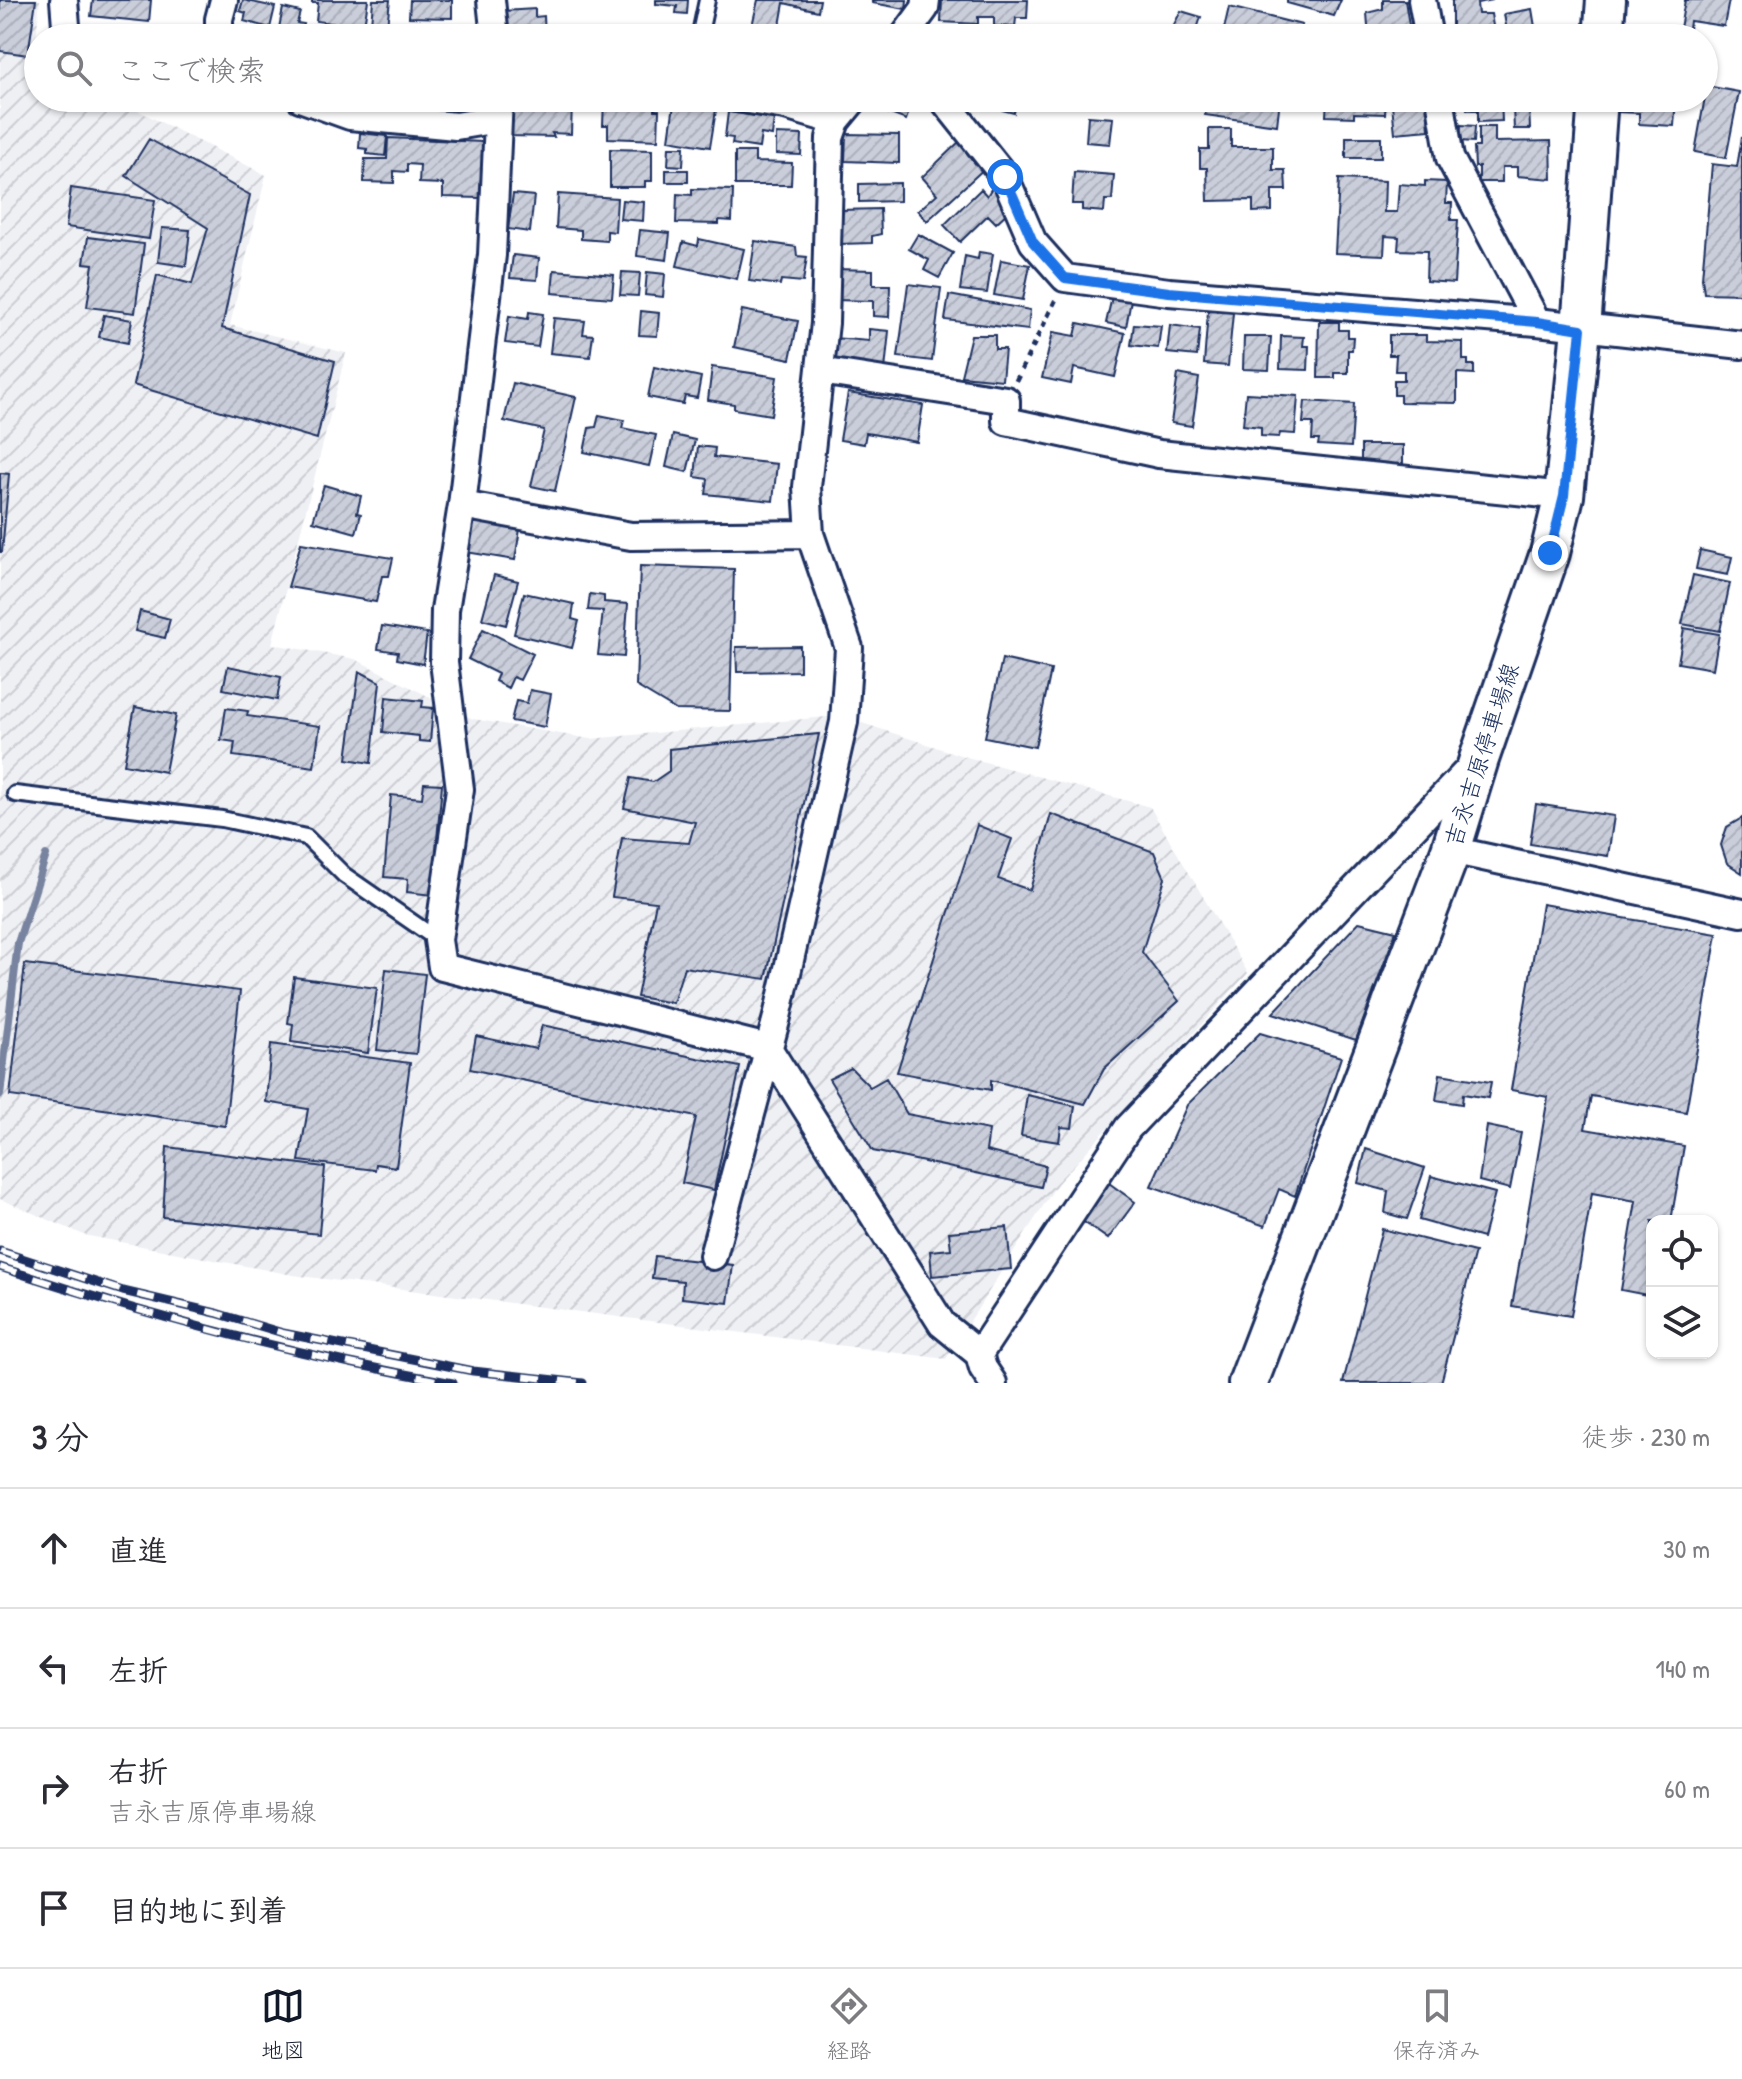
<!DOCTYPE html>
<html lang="ja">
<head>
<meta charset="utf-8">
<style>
	:root { --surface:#fff; --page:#f7f7f7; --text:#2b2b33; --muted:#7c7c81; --line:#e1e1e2; --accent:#111827 }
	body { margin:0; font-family:"Patrick Hand","Klee One",sans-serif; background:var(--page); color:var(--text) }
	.controls { position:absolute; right:24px; bottom:24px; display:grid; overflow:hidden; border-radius:16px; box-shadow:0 2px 6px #0004 }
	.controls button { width:72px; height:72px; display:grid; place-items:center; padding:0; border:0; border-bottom:2px solid var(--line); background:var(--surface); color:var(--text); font:40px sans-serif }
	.stop { position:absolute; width:24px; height:24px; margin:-18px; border:6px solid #1a73e8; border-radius:50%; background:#fff }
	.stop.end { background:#1a73e8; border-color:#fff; box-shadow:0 2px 8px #0008 }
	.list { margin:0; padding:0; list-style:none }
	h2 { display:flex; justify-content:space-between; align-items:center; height:104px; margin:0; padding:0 32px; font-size:34px }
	h2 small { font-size:26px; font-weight:400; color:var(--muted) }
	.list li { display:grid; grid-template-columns:52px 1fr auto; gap:24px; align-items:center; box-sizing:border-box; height:120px; padding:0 32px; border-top:2px solid var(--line) }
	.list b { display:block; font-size:30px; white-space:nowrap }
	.list p { margin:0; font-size:26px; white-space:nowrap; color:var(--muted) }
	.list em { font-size:26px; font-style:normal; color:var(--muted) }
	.icon { flex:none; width:44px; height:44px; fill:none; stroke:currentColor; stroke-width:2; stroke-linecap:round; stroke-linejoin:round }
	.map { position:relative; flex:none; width:1742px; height:1383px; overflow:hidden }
	.search { position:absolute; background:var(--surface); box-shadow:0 2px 6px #0004; left:24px; right:24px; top:24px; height:88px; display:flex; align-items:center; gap:20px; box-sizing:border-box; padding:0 28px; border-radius:44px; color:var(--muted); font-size:30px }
	.sheet { height:584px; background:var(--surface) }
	nav { display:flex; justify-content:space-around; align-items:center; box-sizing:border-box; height:112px; border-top:2px solid var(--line); background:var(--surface); font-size:22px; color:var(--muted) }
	nav a { display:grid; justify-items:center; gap:4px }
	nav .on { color:var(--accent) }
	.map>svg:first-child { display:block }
	.industrial { fill:url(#industrial-furrows) }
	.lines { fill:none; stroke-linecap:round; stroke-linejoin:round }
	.stream { stroke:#77839f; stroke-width:8 }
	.building { fill:url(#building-hatch); stroke:#1b2f5e; stroke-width:2 }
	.service-casing { stroke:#1b2f5e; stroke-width:20 }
	.minor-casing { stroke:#1b2f5e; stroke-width:32 }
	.secondary-casing { stroke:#1b2f5e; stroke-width:44 }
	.path { stroke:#1b2f5e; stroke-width:5; stroke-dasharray:6 6; stroke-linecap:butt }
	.service { stroke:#fff; stroke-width:14 }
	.minor { stroke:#fff; stroke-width:26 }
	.secondary { stroke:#fff; stroke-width:38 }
	.rail-casing { stroke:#1b2f5e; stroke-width:9 }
	.rail { stroke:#fff; stroke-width:6; stroke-dasharray:18; stroke-linecap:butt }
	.route { stroke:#1a73e8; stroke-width:10 }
	.labels { text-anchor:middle; stroke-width:8; stroke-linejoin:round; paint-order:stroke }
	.street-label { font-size:24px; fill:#1b2f5e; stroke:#fff }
</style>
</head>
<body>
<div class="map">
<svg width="1742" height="1383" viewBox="0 0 1742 1383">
	<defs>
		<pattern id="industrial-furrows" width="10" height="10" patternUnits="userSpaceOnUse" patternTransform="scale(2)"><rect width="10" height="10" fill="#eff0f4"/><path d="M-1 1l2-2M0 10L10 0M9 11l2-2" fill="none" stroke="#ccced4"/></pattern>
		<pattern id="building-hatch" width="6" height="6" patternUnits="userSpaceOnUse" patternTransform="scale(2)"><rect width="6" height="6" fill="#caceda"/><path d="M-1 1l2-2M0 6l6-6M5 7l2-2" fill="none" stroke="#adb1be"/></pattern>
	</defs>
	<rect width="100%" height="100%" fill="#fff"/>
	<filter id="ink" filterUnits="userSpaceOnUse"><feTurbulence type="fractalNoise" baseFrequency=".0125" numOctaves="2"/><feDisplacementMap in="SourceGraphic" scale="16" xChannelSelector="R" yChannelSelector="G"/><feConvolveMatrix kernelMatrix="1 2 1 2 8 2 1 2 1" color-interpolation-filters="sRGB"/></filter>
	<g filter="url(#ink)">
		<!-- industrial -->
		<path class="industrial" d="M0 0H40L34 58 38 60V98H113L266 175 230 325 346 353 272 644 355 659 473 719 590 739 826 717 859 722 963 756 1150 807 1248 973 1057 1184 946 1359 293 1275 84 1235 0 1199Z"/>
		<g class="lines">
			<!-- stream -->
			<path class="stream" d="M0 1095 18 943 46 855"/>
		</g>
		<!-- building -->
		<path class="building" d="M0 0H36L28 55 0 51Z
			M93 0H151L149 22 91 16Z
			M243 0 275 7 270 28 244 21 246 13 240 11Z
			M312 0H368L364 26H360L359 35 344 34 345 25 316 21 318 3H312Z
			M373 0H390L387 26 371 25Z
			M410 0H452V18L409 17Z
			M656 0H688L687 14 676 13 677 6 656 4Z
			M758 0H820L818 11 784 3 779 31 752 26Z
			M872 0H907L906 9 872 3Z
			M942 0H1028L1027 18H1016L1015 27 994 26V17H978V24L941 22Z
			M1287 0H1341L1334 16 1287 3Z
			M1383 0H1405L1411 38H1369L1367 13 1383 9Z
			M1452 0H1493L1477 3 1478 14H1491L1495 38H1452Z
			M1685 0H1729L1724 26 1690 21 1688 37 1679 34Z
			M1229 7 1302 25 1299 38H1222Z
			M283 8 300 12 297 23 304 24 302 34 279 28Z
			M535 9V17L544 16 545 38H505L503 11Z
			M1532 9 1536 33 1508 37 1504 14Z
			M1181 11 1201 17 1194 38H1167Z
			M1616 22H1639V38H1616Z
			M831 24 858 27 856 38H829Z
			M632 32 678 33V38H632Z
			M1707 86 1739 92 1726 158 1695 152Z
			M463 98H486V102H482V108H467V102H463Z
			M881 98H914L906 120 877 109Z
			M975 98H1017L1014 113 1002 110V105L975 100Z
			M1208 98 1280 99 1277 125 1205 115Z
			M1327 98H1386L1385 114 1354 113V117L1326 116Z
			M1618 98H1676L1674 126 1639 124V113L1617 112Z
			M510 99 572 101 571 134 552 133 554 137 509 136Z
			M632 99 655 100V110H659L658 140 608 138V125H603L604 101 632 102Z
			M1501 100 1502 121 1478 122V110H1467V101Z
			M1427 102 1429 130 1395 133 1392 105Z
			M674 104 716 110 710 147 669 140Z
			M1529 106 1530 129H1514L1513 107Z
			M728 112 774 118 772 136 761 134 759 148 732 144 733 138 725 137Z
			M1088 116 1113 118 1110 144 1086 142Z
			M1461 125 1475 126 1474 142 1460 141Z
			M1479 127H1495V142L1551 141 1552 179 1517 176V167H1502V182H1479V167H1475L1474 147H1479Z
			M1209 129H1231V147H1273V170H1285L1286 190H1272V211L1253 212V200L1208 201 1207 168H1200V149H1209Z
			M360 133 387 136 385 156 367 154V149L359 148Z
			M776 134 802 135 801 155 776 154Z
			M846 134 899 135V163L845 161Z
			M1346 137H1381V158H1346Z
			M1742 137V294L1704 293 1702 278 1712 164 1737 167Z
			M388 138 483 142 480 198 443 197V184L419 183 420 165 407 164V172L394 171V183L364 182 365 159H387Z
			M149 139 250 195 222 328 335 361 317 439 133 385 157 275 192 284 208 228 126 176Z
			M961 140 986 167 927 221 918 211 937 194 922 177Z
			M669 147H684L683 166 668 165Z
			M610 149 652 150V181H645V187H610Z
			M735 152H755V162L792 163 791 185H735Z
			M666 170H688V182H666Z
			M1074 172 1114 175 1112 200H1105L1104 212 1082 210V204H1072Z
			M1339 179 1385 181 1384 212H1397L1399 184 1425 186V181L1447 182 1446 203H1452L1451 220H1458L1454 283 1426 281 1427 251 1398 250 1399 237 1385 236 1384 255 1335 253Z
			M900 183V201L859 202V184Z
			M994 184 1008 203 1004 209 1009 211 996 223 988 215 960 242 944 225 981 189 987 196Z
			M71 188 155 200 149 239 66 227Z
			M692 189 733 190 732 221 719 220V224L676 223 677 194 692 195Z
			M513 194 534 196 530 232 508 229Z
			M558 194 617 198 615 232 607 231V241L581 239V230L556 228Z
			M622 200 644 202 643 221 620 219Z
			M880 209 881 234 872 236V243L839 244V210Z
			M162 228 190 230 186 266 158 262Z
			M640 230 670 233 667 260 637 256Z
			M918 234 953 253 939 278 924 270 929 260 909 249Z
			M88 237 144 244 135 313 87 307 93 264 84 263Z
			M699 239 744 249 737 279 677 266 683 242 698 246Z
			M755 241 796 247 797 256 807 257 803 282 781 280 780 285 749 281Z
			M979 252 993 254 987 293 960 290 965 256 978 259Z
			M513 255 539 258 537 280 510 278Z
			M1001 260 1030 265 1023 300 994 295Z
			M835 269 873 270V285H890L889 317 873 316V301L834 300Z
			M554 270 614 275 612 298 552 293Z
			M622 272 640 273 638 296 620 295Z
			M647 272 665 274 663 297 645 295Z
			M908 284 941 288 932 361 898 357Z
			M949 295 1030 310 1028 330 945 320Z
			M1112 297 1131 300 1126 327 1106 323Z
			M742 310 798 321 790 359 734 347Z
			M641 311 659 313 657 336 639 335Z
			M1208 311 1233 313 1228 366 1204 364Z
			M529 312 543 314 538 347 505 343 509 316 528 319Z
			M104 315 132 320 128 343 99 337Z
			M554 318 585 321 583 334 593 335 590 357 550 353Z
			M1319 322H1339V330H1348V337H1353L1352 350H1348V373H1335V378H1318Z
			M1078 323 1125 333 1115 377 1074 368 1071 384 1042 378 1053 332 1075 336Z
			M1134 324 1161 326 1158 348 1131 345Z
			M1170 325 1200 329 1197 356 1167 353Z
			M869 329 889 331 885 370 829 366 834 338 869 341Z
			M971 335H995V349H1005L1002 380 961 376Z
			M1389 335H1426V341L1463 342V360H1468V365H1474V374L1457 373V403L1400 402V395H1394V380H1404V371H1395L1396 355H1389Z
			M1281 336 1304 337 1303 346H1309L1308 370 1280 369Z
			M1244 337H1271L1269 370 1243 369Z
			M654 367 701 377 697 398 685 396 683 404 648 397Z
			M712 367 777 377 771 415 734 409V404L708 400Z
			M1178 374 1199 378 1192 426 1171 423Z
			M513 383 576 397 555 491 531 486 544 430 504 421Z
			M848 393 923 405 917 442 866 433 864 444 840 440Z
			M1246 393 1298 396 1295 434 1280 433 1279 437 1261 436V427L1243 425Z
			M1305 401 1354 404 1351 447 1318 445 1319 440H1312L1313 423H1303Z
			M599 415 624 420 622 428 656 435 649 466 584 452 589 428 596 427Z
			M673 435 695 440 687 472 666 467Z
			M1361 445H1403V468H1361Z
			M698 446 715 448 714 457 777 464 773 501 706 494 708 479 695 477Z
			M0 473 9 474 2 552H0Z
			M324 485 361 496 357 513 361 514 356 533 313 521Z
			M471 521 520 529 515 560 466 552Z
			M301 543 393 558 389 576H382L376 602 288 587Z
			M1700 550 1732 557 1728 575 1696 569Z
			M640 566 734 569 730 711 676 710 636 686Z
			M494 575 518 581 506 625 482 619Z
			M1693 575 1730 583 1720 631 1682 624Z
			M524 593 574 604 572 619 579 621 572 648 514 634Z
			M590 594 604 596V602L628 604 624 657 598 655 603 611 588 610Z
			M140 611 170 619 165 638 135 631Z
			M382 626 427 633 423 664 397 659 398 652 378 649Z
			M1684 628 1719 634 1713 669 1678 663Z
			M483 629 533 654 520 680 513 677 508 688 495 681 498 674 468 659Z
			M800 646V671L737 672 736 647Z
			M1002 659 1051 670 1035 747 985 737Z
			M228 666 281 677 277 700 223 689Z
			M359 671 380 682 371 763 347 759Z
			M530 690 551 694 545 727 511 721 516 701 527 703Z
			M386 697 423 701 422 707 433 708 430 742 419 741V736L383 732Z
			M135 707 176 715 165 772 124 764Z
			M226 708 248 711 247 716 320 726 314 767 233 756 235 742 221 740Z
			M819 734 766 979 684 967 673 1003 637 997 656 902 612 897 622 838 689 843 695 822 624 808 631 778 653 782 669 771V749Z
			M424 783 442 784 432 895 407 892 408 879 384 877 391 795 422 798Z
			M1536 804 1614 816 1608 856 1530 844Z
			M1051 814 1154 852 1165 878 1142 952 1179 1001 1104 1069 1085 1104 991 1080V1090L897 1072 977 825 1012 839 998 879 1030 890Z
			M1742 818V873L1727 863 1721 845 1727 827Z
			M1542 904 1717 934 1686 1112 1591 1096 1585 1129 1684 1146 1671 1221H1652V1296L1621 1290 1636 1201 1592 1193 1571 1316 1512 1306 1548 1097 1511 1090Z
			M1359 922 1396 931 1356 1040 1273 1013Z
			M25 964 240 991 225 1126 10 1096Z
			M386 969 425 974 416 1054 377 1050Z
			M294 977 377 988 368 1053 291 1042 293 1024 288 1023Z
			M542 1025 740 1067 714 1190 682 1183 696 1117 470 1069 476 1036 536 1049Z
			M1260 1033 1341 1057 1295 1196 1279 1189 1265 1226 1151 1186 1187 1105Z
			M271 1044 410 1063 396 1167 376 1164 375 1170 299 1161 308 1109 266 1102Z
			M851 1068 870 1087 886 1078 907 1114 989 1130 986 1151 1046 1166 1041 1187 873 1151 829 1079Z
			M1440 1074 1491 1082 1488 1098 1463 1094 1462 1104 1436 1100Z
			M1027 1095 1075 1106 1072 1128 1061 1127 1059 1142 1021 1136Z
			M1487 1126 1521 1133 1510 1189 1479 1181Z
			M167 1147 325 1167 319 1234 163 1217Z
			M1366 1149 1425 1168 1407 1219 1385 1213 1388 1191 1358 1183Z
			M1431 1176 1495 1193 1483 1238 1419 1220Z
			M1109 1183 1135 1202 1108 1239 1081 1220Z
			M1007 1227 1011 1269 932 1276 930 1251 951 1249 949 1232Z
			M1382 1229 1475 1252 1441 1383H1343Z
			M655 1256 733 1265 728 1303 682 1298 683 1281 652 1278Z"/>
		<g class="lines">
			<!-- service casing -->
			<g class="service-casing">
				<path id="service" d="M699 38 707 0
					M15 794 222 819 306 837 344 875 438 940"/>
			</g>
			<!-- minor casing -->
			<g class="minor-casing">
				<path id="minor" d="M64 0 67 38
					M491 0 495 38
					M1422 0 1429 38
					M219 38V19L224 0
					M903 38 925 8 926 0
					M300 98 350 116 456 126 498 119
					M499 98 492 255 462 505 445 610 444 662 460 789 438 940 442 967 768 1048 942 1324 979 1354 983 1368 993 1383
					M737 98 785 106 836 121
					M942 98 1005 177 1033 242 1065 278 1169 292 1537 322 1742 345
					M1440 98 1450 158 1537 322
					M820 371 1006 400V421L1159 454 1564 496
					M462 505 631 536 810 534
					M1451 850 1742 913
					M713 1256 777 1017 844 722 849 648 810 534 807 487 825 323 830 138 836 121 855 98
					M979 1354 1128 1128 1473 765"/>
			</g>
			<!-- secondary casing -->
			<g class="secondary-casing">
				<path id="secondary" d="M1603 38 1606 0
					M1248 1383 1451 850 1479 759 1550 553 1564 496 1581 329 1598 98"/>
			</g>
			<!-- path -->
			<path class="path" d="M1016 381 1057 297"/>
			<!-- service -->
			<use href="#service" class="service"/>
			<!-- minor -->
			<use href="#minor" class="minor"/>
			<!-- secondary -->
			<use href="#secondary" class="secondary"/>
			<!-- rail casing -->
			<g class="rail-casing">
				<path id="rail" d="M0 1251 123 1291 216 1313 283 1333 473 1371 583 1383
					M0 1267C148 1316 299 1356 453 1383"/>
			</g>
			<!-- rail -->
			<use href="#rail" class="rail"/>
		</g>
	</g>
	<g class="lines" filter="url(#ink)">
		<!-- route -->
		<path class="route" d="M1005 177 1033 242 1065 278 1169 292 1537 322 1581 329 1564 496 1550 553"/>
	</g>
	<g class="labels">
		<!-- street labels -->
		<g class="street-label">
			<text transform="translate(1482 755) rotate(-72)" y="8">吉永吉原停車場線</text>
		</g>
	</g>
</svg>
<div class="controls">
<button><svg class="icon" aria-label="locate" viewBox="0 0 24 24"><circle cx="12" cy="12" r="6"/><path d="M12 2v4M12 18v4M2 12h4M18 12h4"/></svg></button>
<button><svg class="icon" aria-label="layers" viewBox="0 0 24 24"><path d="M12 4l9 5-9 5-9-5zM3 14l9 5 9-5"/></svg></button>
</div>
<div class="stop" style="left:1005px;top:177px"></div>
<div class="stop end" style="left:1550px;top:553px"></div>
<div class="search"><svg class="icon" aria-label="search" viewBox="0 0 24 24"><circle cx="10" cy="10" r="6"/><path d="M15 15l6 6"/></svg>ここで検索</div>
</div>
<section class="sheet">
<h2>3 分<small>徒歩 · 230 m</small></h2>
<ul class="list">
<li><svg class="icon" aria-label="ahead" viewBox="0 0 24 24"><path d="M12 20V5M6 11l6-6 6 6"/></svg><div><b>直進</b></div><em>30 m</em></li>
<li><svg class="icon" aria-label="left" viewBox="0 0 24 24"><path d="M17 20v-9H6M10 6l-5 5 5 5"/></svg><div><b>左折</b></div><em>140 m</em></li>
<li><svg class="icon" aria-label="right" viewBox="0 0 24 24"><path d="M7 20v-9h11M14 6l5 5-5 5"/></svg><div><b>右折</b><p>吉永吉原停車場線</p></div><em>60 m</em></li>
<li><svg class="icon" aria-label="arrive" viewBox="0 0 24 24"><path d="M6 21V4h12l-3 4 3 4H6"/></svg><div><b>目的地に到着</b></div></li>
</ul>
</section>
<nav>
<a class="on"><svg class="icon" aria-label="map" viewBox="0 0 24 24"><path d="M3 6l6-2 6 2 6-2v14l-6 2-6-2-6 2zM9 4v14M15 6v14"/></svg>地図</a>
<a><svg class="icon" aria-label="directions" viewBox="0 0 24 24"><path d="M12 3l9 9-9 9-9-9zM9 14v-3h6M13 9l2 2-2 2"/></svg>経路</a>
<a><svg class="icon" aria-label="saved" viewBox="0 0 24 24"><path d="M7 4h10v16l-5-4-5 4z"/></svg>保存済み</a>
</nav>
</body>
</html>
